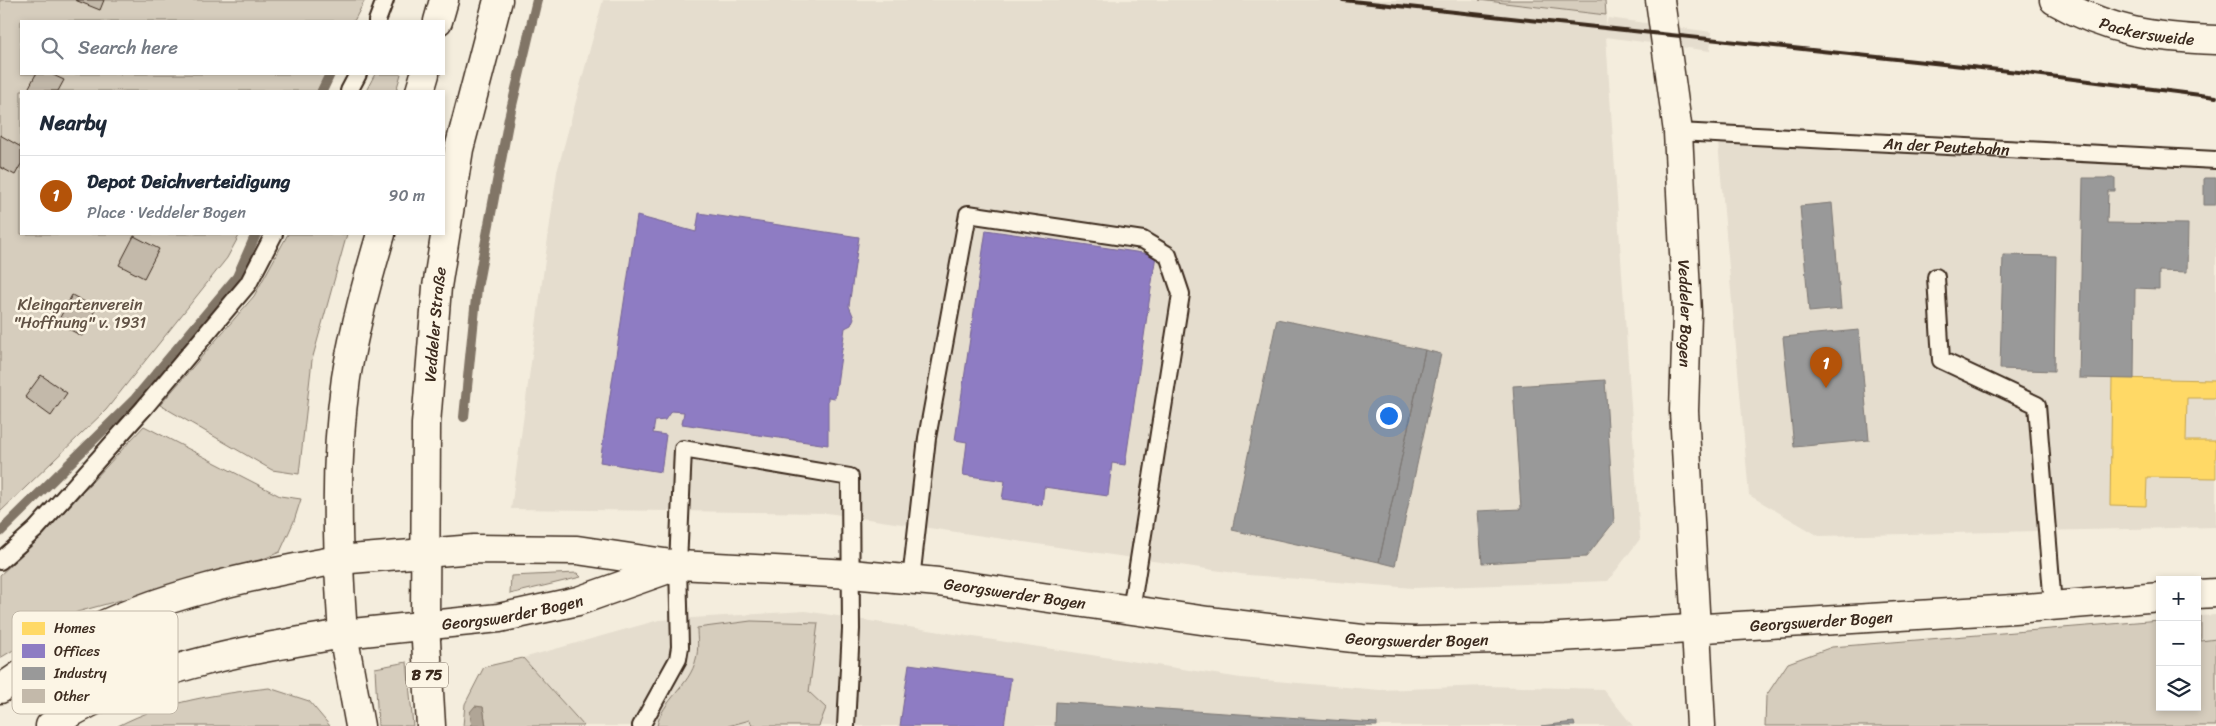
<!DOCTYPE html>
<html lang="en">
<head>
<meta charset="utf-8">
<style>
	:root { --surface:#fff; --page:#f6f6f7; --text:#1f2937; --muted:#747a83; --line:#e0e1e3; --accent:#b45309 }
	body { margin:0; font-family:Sriracha,sans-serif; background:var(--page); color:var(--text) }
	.controls { position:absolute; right:15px; bottom:15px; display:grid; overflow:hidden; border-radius:0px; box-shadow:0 2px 8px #0003 }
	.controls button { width:45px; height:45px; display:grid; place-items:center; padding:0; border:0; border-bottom:1px solid var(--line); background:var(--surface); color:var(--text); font:25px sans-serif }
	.you { position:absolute; left:1388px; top:415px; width:18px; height:18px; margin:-12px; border:4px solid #fff; border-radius:50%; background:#1a73e8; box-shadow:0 0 0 8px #1a73e833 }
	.badge { display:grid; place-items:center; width:32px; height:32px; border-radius:50%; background:var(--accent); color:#fff; font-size:16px; font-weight:700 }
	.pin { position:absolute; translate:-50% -41px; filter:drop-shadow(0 1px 2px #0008) }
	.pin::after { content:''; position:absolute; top:26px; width:18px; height:15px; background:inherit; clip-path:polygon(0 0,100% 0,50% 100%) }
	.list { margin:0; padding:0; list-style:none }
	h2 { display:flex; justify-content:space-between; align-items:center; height:65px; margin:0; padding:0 20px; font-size:21px }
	h2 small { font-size:16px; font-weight:400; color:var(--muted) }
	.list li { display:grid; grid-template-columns:32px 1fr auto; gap:15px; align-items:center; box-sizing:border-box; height:80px; padding:0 20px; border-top:1px solid var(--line) }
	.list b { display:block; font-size:19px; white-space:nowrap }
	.list p { margin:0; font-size:16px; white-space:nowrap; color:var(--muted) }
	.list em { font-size:16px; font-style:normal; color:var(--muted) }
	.icon { flex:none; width:28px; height:28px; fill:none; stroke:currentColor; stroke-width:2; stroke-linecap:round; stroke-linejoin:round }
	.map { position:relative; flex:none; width:2216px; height:726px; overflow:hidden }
	.search { position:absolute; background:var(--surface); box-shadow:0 2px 8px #0003; left:20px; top:20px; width:425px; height:55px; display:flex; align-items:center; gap:12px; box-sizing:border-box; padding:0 18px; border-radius:0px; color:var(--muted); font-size:19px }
	.panel { position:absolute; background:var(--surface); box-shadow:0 2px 8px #0003; left:20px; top:90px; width:425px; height:145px; border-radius:0px }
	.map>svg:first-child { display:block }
	.built { fill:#e5ddce }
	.green { fill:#d6cdbd; stroke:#887c6e }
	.water { fill:#b0a596; stroke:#817466 }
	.homes { fill:#ffd966; stroke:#c4a450 }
	.offices { fill:#8e7cc3; stroke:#756392 }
	.industry { fill:#999; stroke:#7d7874 }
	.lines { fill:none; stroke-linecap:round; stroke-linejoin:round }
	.stream { stroke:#817466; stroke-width:10 }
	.building { fill:#c3b9aa; stroke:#3b2a1e }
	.service-casing { stroke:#3b2a1e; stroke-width:20 }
	.minor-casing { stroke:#3b2a1e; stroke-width:31 }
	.tertiary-casing { stroke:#3b2a1e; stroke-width:31 }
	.secondary-casing { stroke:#3b2a1e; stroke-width:31 }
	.trunk-casing { stroke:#3b2a1e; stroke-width:31 }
	.service { stroke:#fcf5e5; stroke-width:16 }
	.minor { stroke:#fcf5e5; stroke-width:28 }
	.tertiary { stroke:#fcf5e5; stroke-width:28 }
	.secondary { stroke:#fcf5e5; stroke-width:28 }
	.trunk { stroke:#fcf5e5; stroke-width:28 }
	.rail { stroke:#3b2a1e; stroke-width:4 }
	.labels { text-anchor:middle; stroke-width:5; stroke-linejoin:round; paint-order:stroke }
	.shield { fill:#fcf5e5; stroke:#75675a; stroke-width:1 }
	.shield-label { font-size:15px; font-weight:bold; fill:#3b2a1e }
	.street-label { font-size:16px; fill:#3b2a1e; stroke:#fcf5e5 }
	.park-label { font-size:16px; fill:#625346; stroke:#fcf5e5 }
	.key { fill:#fcf5e5; stroke:#c2b8a9; stroke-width:1 }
	.key-label { font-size:14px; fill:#3b2a1e }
</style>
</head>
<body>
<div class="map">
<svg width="2216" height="726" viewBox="0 0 2216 726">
	<rect width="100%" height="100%" fill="#f4eddd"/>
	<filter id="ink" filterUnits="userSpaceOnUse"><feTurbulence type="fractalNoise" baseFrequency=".02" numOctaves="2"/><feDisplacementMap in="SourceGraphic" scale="10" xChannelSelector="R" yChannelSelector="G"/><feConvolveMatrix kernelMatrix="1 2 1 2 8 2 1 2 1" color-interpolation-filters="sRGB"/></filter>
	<g filter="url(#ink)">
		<!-- built -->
		<path class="built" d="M603 0H1479L1606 15V25L1608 18 1712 32 1710 51 1606 37 1640 539 1608 581 1413 588 1248 575 827 513 511 509 557 172Z
			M1718 143 2216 169V527L1819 536 1749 495Z
			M805 611 1241 678 1380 690 1486 686 1603 689 1633 726H584L523 658 659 620Z
			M2216 615V639L2201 641V616Z"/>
		<!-- green -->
		<path class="green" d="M0 0H365L354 21H21V74H326L317 91H21V234H240L227 258 106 410 0 512Z
			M1479 0H1605L1606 15Z
			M375 74H401L396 91H366Z
			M288 234H347L312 360 299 474 272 470 160 405 254 296Z
			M144 426 280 496 301 499 294 521 280 552 246 566 77 612 0 658V575L39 539Z
			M577 573 581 577 510 594 511 576Z
			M2201 616V641L2216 639V726H1765L1766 696 1788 663 1832 647 2160 620V707H2197V617Z
			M751 621 818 623 809 692 826 708 819 726H752L750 720 728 726H657C662 700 690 686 696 659 699 649 697 638 697 628Z
			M523 658 584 726H486L483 707 470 712 472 726H463L465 704 484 667Z
			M407 662 413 726H378L375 668Z
			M269 688 309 701 330 726H118C166 701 217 694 269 688Z"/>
		<!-- water -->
		<path class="water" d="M475 706 483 707 486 726H472L470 712Z"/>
		<!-- homes -->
		<path class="homes" d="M2112 378 2215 380V398H2187L2186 441H2216V478L2147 477 2146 506 2110 505Z"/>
		<!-- offices -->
		<path class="offices" d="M699 213 859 237 849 306 854 318 851 325 845 328 835 398 828 397V445L682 424 684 412 671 411 665 420 655 421 653 433 666 435 661 472 600 462 637 216 696 232Z
			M986 230 1156 255 1125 465 1112 463 1108 496 1044 487 1042 505 1002 499 1005 481 963 475 967 442 955 440Z
			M909 664 1011 678 1004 726H900Z"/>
		<!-- industry -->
		<path class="industry" d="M2083 178H2115V191H2108L2107 223 2188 224 2187 272 2159 271V289L2135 288 2134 379 2079 378Z
			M2204 178H2216V205H2204Z
			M1832 203 1841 309 1809 312 1800 206Z
			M2003 255 2056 256 2054 371 2000 369Z
			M1277 319 1425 350 1379 562 1232 530Z
			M1859 330 1869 440 1794 447 1783 337Z
			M1425 350 1441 354 1395 566 1379 562Z
			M1605 380 1614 522 1586 557 1482 563 1478 511 1521 509 1513 386Z
			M1056 702 1377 723V726H1055Z
			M1574 722 1575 726H1541Z"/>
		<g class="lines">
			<!-- stream -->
			<path class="stream" d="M322 91 330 74
				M464 417 477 288 509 118 537 0
				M0 532 135 399 237 277 256 234"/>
		</g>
		<!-- building -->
		<path class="building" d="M75 0H104L100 10Z
			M36 74H51L64 80 58 91H27Z
			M0 135 21 147V164L15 175 0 167Z
			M134 236 159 249 144 278 119 265Z
			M72 295 96 308 82 336 57 323Z
			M41 375 67 393 51 416 25 397Z"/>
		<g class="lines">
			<!-- service casing -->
			<g class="service-casing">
				<g id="service">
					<path d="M377 21 385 0"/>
					<path d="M349 91 358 74"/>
					<path id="s1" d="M1678 132 2216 160"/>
					<path d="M1936 277 1941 360 2037 405 2053 606"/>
					<path d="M0 561 36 529 144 408 248 284 274 234"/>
					<path d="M911 580 927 438 968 214 1143 240 1168 255 1181 294 1131 610"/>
					<path d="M641 726 678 659 680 647 678 565 683 449 850 477 851 629 846 726"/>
				</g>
			</g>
			<!-- minor casing -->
			<g class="minor-casing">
				<g id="minor">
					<path id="s2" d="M1660 0 1678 132 1687 313 1684 411 1696 629"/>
					<path id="s3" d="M2054 0C2108 31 2155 38 2216 40"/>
				</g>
			</g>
			<!-- tertiary casing -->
			<g class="tertiary-casing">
				<g id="tertiary">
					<path id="s4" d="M338 560 474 549 577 550 678 565 851 574 938 582 1208 621 1362 639 1414 641 1544 638 2014 609 2160 597"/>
					<path d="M2197 594 2216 593"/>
					<path d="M1696 629 1701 726"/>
					<path id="s5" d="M343 634 499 618 578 601 674 567"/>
				</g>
			</g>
			<!-- secondary casing -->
			<g class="secondary-casing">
				<g id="secondary">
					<path d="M438 21 444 0"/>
					<path d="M420 91 425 74"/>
					<path id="s6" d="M425 624 426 424 437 287 459 149 498 0"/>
					<path d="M343 634C337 549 334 463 346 378 354 329 367 281 381 234"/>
				</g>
			</g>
			<!-- trunk casing -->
			<g class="trunk-casing">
				<path id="trunk" d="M425 624 431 726
					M0 689C27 671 54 650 83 635 158 595 254 575 338 560
					M50 726C137 668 241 651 343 634L360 726"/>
			</g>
			<!-- service -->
			<use href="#service" class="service"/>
			<!-- minor -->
			<use href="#minor" class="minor"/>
			<!-- tertiary -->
			<use href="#tertiary" class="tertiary"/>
			<!-- secondary -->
			<use href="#secondary" class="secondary"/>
			<!-- trunk -->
			<use href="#trunk" class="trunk"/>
			<!-- rail -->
			<path class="rail" d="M1343 0 2018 72 2216 97"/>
		</g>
	</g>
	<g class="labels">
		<!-- shield labels -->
		<rect class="shield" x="406" y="662.5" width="42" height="25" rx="4"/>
		<g class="shield-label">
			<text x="427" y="680">B 75</text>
		</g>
		<!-- street labels -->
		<g class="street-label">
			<text dy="6" stroke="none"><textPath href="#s3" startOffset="99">Packersweide</textPath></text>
			<text dy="6" stroke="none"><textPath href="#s1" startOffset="269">An der Peutebahn</textPath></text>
			<text dy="6" stroke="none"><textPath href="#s2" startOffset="315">Veddeler Bogen</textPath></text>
			<text dy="6" stroke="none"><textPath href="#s6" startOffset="300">Veddeler Straße</textPath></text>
			<text dy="6" stroke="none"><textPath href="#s4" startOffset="680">Georgswerder Bogen</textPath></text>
			<text dy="6" stroke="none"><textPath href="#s5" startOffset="171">Georgswerder Bogen</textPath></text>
			<text dy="6" stroke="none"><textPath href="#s4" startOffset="1490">Georgswerder Bogen</textPath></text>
			<text dy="6" stroke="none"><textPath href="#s4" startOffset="1085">Georgswerder Bogen</textPath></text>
		</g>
		<!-- park labels -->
		<g class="park-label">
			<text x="80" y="310">Kleingartenverein<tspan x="80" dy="18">"Hoffnung" v. 1931</tspan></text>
		</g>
	</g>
	<!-- legend -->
	<rect x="12" y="611" width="166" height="103" rx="8" class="key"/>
	<rect x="22" y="622" width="23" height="13" fill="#ffd966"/>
	<rect x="22" y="644" width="23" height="14" fill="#8e7cc3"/>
	<rect x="22" y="667" width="23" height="13" fill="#999"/>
	<rect x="22" y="689" width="23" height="14" fill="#c3b9aa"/>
	<g class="key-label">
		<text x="54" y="633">Homes</text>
		<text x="54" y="656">Offices</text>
		<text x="54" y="678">Industry</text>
		<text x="54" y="701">Other</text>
	</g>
</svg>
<div class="controls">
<button>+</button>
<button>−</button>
<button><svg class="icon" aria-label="layers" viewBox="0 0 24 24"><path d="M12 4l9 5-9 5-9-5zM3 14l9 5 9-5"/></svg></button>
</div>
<div class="you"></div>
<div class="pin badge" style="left:1826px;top:388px">1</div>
<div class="search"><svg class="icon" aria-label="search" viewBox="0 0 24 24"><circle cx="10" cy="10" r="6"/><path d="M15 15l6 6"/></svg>Search here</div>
<section class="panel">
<h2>Nearby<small></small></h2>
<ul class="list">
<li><span class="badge">1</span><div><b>Depot Deichverteidigung</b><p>Place · Veddeler Bogen</p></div><em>90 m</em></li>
</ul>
</section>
</div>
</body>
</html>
